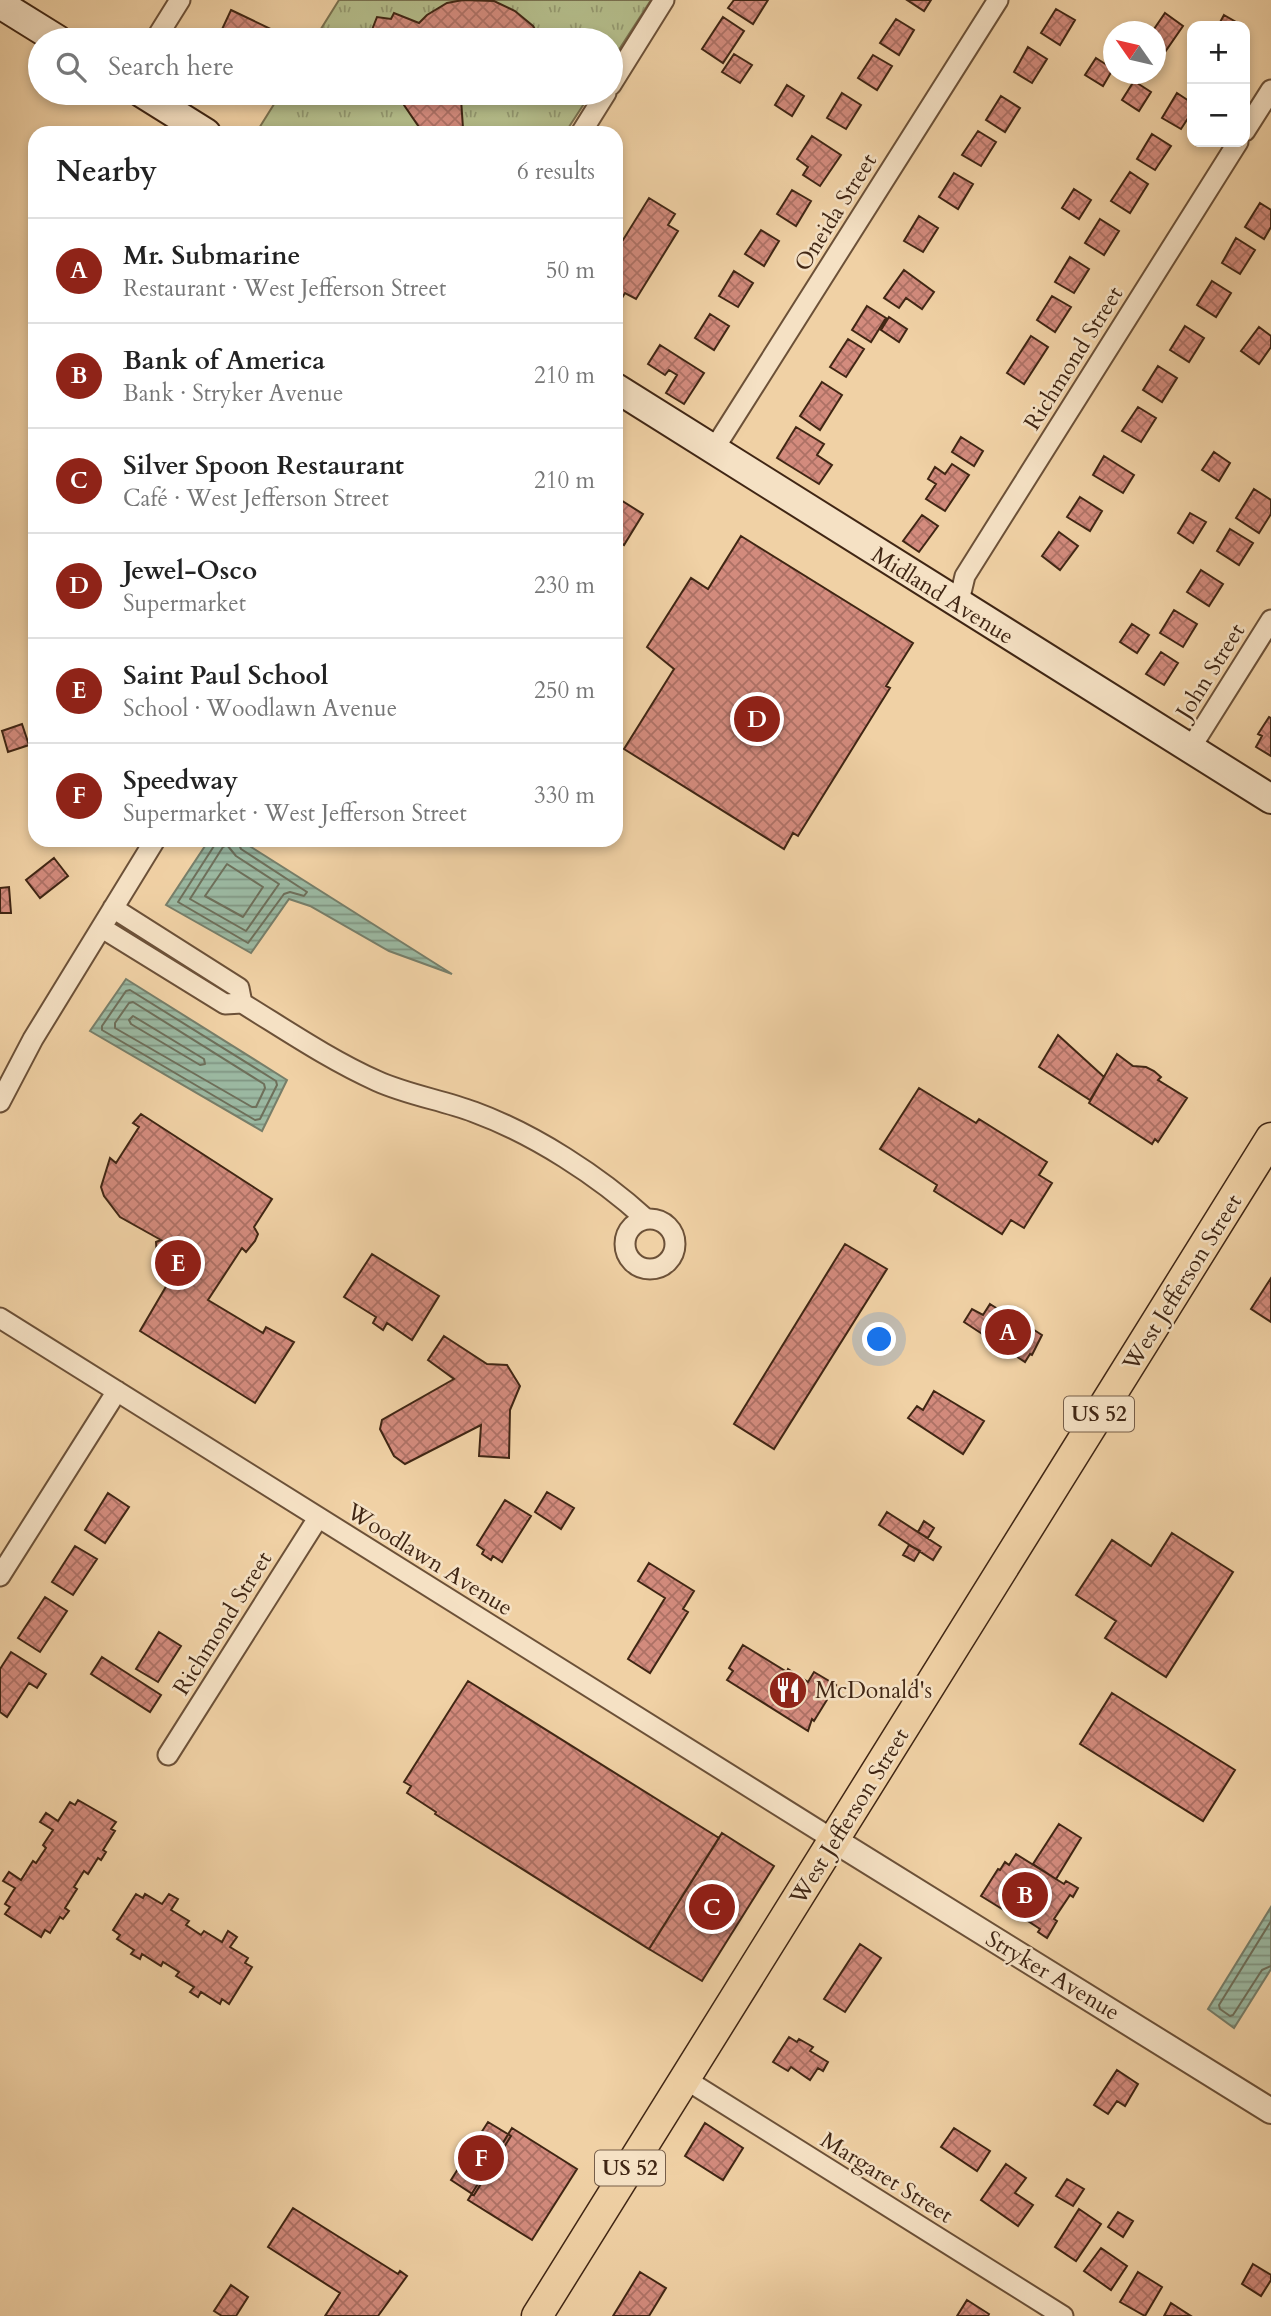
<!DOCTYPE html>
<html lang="en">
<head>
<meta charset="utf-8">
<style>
	:root { --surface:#fff; --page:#f6f6f6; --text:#222; --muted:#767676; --line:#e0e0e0; --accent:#8f2418 }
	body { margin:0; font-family:Cardo,serif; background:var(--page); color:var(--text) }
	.controls { position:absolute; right:21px; top:21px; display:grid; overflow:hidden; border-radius:14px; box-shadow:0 4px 10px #0003 }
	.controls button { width:63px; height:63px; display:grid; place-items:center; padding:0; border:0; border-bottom:2px solid var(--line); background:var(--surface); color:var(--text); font:35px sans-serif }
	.compass { position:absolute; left:1103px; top:21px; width:63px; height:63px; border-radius:50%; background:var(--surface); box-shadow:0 4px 10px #0003; rotate:304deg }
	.you { position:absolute; left:880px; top:1340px; width:24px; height:24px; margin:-18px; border:5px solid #fff; border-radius:50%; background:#1a73e8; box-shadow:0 0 0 10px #1a73e833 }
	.badge { display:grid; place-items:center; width:46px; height:46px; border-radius:50%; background:var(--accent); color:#fff; font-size:23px; font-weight:700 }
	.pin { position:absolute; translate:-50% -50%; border:4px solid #fff; box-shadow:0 2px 7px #0006 }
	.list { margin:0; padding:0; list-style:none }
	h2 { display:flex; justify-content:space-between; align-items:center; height:91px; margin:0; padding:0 28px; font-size:30px }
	h2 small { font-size:23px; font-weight:400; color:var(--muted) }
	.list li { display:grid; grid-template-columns:46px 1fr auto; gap:21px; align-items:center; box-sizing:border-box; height:105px; padding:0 28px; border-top:2px solid var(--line) }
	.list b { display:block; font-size:26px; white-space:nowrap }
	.list p { margin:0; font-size:23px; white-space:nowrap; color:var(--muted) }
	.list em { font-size:23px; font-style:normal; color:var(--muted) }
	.icon { flex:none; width:38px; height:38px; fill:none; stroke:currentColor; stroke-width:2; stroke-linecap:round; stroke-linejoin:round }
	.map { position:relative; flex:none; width:1271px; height:2316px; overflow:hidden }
	.search { position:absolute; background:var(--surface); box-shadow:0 4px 10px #0003; left:28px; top:28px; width:595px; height:77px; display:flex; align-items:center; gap:18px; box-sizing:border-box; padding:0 24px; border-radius:38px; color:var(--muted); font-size:26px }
	.panel { position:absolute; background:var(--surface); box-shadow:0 4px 10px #0003; left:28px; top:126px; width:595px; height:721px; border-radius:21px }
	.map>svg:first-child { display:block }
	.grass { fill:url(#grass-tufts); stroke:#7a7250; stroke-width:2 }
	.water { fill:url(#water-rules); stroke:#777e69; stroke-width:2 }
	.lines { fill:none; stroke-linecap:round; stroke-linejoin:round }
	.shore { stroke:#6e6f5a; stroke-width:2 }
	.building { fill:url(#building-cross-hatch); stroke:#402614; stroke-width:2 }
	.minor-casing { stroke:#6c5138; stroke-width:23 }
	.tertiary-casing { stroke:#6c5138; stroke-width:28 }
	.secondary-casing { stroke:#402614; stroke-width:32 }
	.primary-casing { stroke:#402614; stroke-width:33 }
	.minor { stroke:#f5e1c4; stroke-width:19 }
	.tertiary { stroke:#f5e1c4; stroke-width:24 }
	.secondary { stroke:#f5e1c4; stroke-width:28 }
	.primary { stroke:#f0d1a5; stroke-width:30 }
	.labels { text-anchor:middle; stroke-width:5; stroke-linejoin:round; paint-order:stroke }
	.shield { fill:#f5e1c4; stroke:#765e49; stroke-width:2 }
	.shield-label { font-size:21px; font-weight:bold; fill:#402614 }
	.street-label { font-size:23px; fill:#402614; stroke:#f5e1c4 }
	.poi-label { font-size:23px; fill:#402614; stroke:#f5e1c4; text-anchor:start }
</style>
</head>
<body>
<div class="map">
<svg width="1271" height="2316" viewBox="0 0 1271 2316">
	<defs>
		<pattern id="grass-tufts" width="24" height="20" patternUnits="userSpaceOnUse" patternTransform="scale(1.75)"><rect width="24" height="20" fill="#b4bd8b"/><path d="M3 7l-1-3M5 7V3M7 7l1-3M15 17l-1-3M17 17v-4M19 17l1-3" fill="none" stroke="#949970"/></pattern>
		<pattern id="water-rules" width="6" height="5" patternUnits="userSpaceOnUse" patternTransform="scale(1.75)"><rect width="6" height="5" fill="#9bb8a1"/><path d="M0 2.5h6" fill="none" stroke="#809582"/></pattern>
		<pattern id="building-cross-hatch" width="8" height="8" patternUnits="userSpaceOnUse" patternTransform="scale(1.75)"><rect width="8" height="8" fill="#d38b7d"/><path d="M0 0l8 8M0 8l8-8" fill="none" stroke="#ad7165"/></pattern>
	</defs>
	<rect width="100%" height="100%" fill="#f0d1a5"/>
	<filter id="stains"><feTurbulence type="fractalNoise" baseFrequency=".00286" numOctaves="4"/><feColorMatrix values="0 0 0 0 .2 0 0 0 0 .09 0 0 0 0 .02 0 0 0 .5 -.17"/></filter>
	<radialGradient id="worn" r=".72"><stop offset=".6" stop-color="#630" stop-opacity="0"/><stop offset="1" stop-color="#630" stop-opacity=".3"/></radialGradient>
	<!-- grass -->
	<path class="grass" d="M339 0H651L611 62V40H314Z
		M281 93H591L565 133H256Z"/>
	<!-- water -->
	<path class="water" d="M209 840H240L452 974 389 951 310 906 289 899 251 953 166 905Z
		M126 979 287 1080 262 1131 90 1031Z
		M1271 1907V1969L1234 2028 1208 2009Z"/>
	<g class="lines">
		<!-- shore -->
		<path class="shore" d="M215 840 214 846 178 902 248 943 284 894 290 892 304 896 307 892 241 849 237 840
			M227 845 236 856 279 884 246 931 190 899 223 847Z
			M227 864 263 887 243 917 205 896Z
			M130 990 276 1081 277 1085 260 1119 255 1120 102 1030V1026L126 991Z
			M133 1002 264 1084 265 1088 256 1107H252L115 1028V1023L129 1003Z
			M133 1016 204 1059 205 1064 200 1065 131 1024 129 1020Z
			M1271 1921 1219 2005 1220 2009 1230 2016 1233 2015 1262 1970 1271 1966"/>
	</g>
	<!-- building -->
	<path class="building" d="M463 0 494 1 515 11 533 26 541 40H515L504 34 495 32 485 34 476 40H368L377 17 391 19 394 13 419 23 427 15 447 3Z
		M734 0H768L753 24 728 8Z
		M907 0H931L924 11Z
		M1056 9 1075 20 1060 45 1041 33Z
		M231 10 277 32 273 40H217Z
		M1165 13 1183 26 1165 52 1156 45V32H1152Z
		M1224 15 1243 26H1218Z
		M723 17 744 31 723 63 702 49Z
		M896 19 914 30 899 55 880 43Z
		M1028 47 1047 59 1032 83 1014 72Z
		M734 54 752 65 740 83 722 72Z
		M873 55 892 66 877 90 858 78Z
		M1096 58 1113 69 1103 86 1085 75Z
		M1134 81 1151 92 1139 111 1122 100Z
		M787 85 804 96 792 116 775 105Z
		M401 93H472L461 99 463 128 455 133H426L419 127 404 105Z
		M842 93 861 105 846 129 827 118Z
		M1177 93 1192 103V112L1181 129 1162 118Z
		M1001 96 1020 108 1005 132 986 120Z
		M978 131 996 142 981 166 962 155Z
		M1152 134 1171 146 1155 170 1137 159Z
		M812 136 841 155 820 186 803 175 808 167 797 159Z
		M1130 172 1148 184 1130 213 1111 201Z
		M954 173 973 184 958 209 939 197Z
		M1074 189 1091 200 1079 219 1062 208Z
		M792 190 811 201 796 226 777 214Z
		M649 198 675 214 668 225 678 231 636 299 625 293 616 308V240L618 237 623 240Z
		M1260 203 1271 210V227L1264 239 1245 227Z
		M919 216 938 228 923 252 904 241Z
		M1100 219 1119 231 1104 255 1085 243Z
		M761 230 779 241 764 266 745 254Z
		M1236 238 1255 250 1240 274 1222 263Z
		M1070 257 1089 269 1074 293 1055 282Z
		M904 270 934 292 922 309 906 298 899 308 884 298Z
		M734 271 753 283 738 307 719 296Z
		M1212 281 1231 293 1216 317 1197 305Z
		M1052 296 1071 307 1055 332 1037 320Z
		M867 306 886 318 871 342 852 330Z
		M710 314 729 326 714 350 695 338Z
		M889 317 907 329 899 342 881 330Z
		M1185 326 1204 338 1189 362 1170 350Z
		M1259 327 1271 336V347L1259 364 1241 351Z
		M1031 336 1048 347 1024 384 1007 373Z
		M848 339 864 349 846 377 830 367Z
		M660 345 704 373 684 404 666 393 677 375 669 370 665 375 648 364Z
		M1158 366 1177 378 1162 402 1143 390Z
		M822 382 842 395 820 430 800 416Z
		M1138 407 1156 418 1141 442 1122 431Z
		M796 427 824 444 817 455 832 465 819 484 777 458Z
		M961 437 983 451 974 466 952 452Z
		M1214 452 1230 463 1219 481 1202 470Z
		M1104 456 1134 475 1123 493 1093 475Z
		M952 464 969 475 945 511 926 499 936 484 928 479 935 467 945 474Z
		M1254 489 1271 500V514L1259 533 1236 518Z
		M616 497 643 514 624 545 616 540Z
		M1080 497 1102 511 1090 531 1067 517Z
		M1190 513 1206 522 1193 543 1178 533Z
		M922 515 938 526 919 552 903 541Z
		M1230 529 1253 543 1239 565 1217 551Z
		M1059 532 1078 546 1060 570 1042 556Z
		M741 536 913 643 886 686 890 688 798 836 793 833 784 849 624 749 674 669 647 647 691 578 708 589Z
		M1201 570 1223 584 1209 606 1187 592Z
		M1174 610 1197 624 1183 647 1160 633Z
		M1132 624 1149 635 1137 653 1120 642Z
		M1161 652 1178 663 1164 685 1146 674Z
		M1269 717 1271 718V756L1256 747 1262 736 1258 734Z
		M22 724 29 745 8 752 2 731Z
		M54 858 68 876 40 898 26 880Z
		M9 887 11 913H0V888Z
		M1058 1035 1104 1077 1090 1100 1039 1067Z
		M1117 1054 1133 1066 1146 1067 1154 1071 1161 1077 1158 1080 1187 1098 1158 1142 1155 1139 1152 1144 1089 1103Z
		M919 1088 976 1123 979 1119 1047 1162 1039 1175 1052 1183 1024 1228 1011 1220 1002 1234 934 1191 937 1185 880 1149Z
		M141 1114 272 1199 254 1227 258 1234 255 1241 246 1252 242 1248 208 1300 263 1333 266 1327 294 1342 255 1403 140 1331 178 1266 168 1258 157 1257 156 1242 161 1240 120 1217 104 1196 101 1187 110 1158 116 1163 139 1127 133 1123Z
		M845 1244 887 1269 774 1449 734 1424Z
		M372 1254 439 1296 412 1340 387 1323 383 1330 373 1323 376 1317 344 1297Z
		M1271 1278V1322L1251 1309Z
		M990 1304 1012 1318 1015 1312 1022 1317 1020 1321 1042 1335 1032 1355 1030 1354 1025 1362 964 1322 972 1309 983 1315Z
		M444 1336 487 1364 507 1365 520 1386 510 1410 509 1458 479 1456 481 1425 405 1464 394 1456 380 1429 382 1420 454 1379 428 1360Z
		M934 1391 984 1421 963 1454 908 1418 917 1406 923 1410Z
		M547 1492 574 1508 561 1529 535 1512Z
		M108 1493 129 1507 105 1543 85 1530Z
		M505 1500 531 1516 502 1562 493 1556 491 1560 482 1554 484 1550 477 1545Z
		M887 1512 941 1547 933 1560 879 1525Z
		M924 1521 934 1528 928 1538 918 1532Z
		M1172 1533 1233 1572 1166 1677 1105 1638 1116 1621 1076 1595 1112 1540 1151 1566Z
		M909 1545 920 1551 914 1561 903 1555Z
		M75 1546 97 1559 73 1595 52 1582Z
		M649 1563 694 1591 683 1609 688 1612 650 1673 628 1659 665 1598 638 1581Z
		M45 1597 67 1611 40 1652 18 1638Z
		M159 1632 181 1646 158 1682 136 1669Z
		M743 1645 787 1672 788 1669 808 1682 814 1672 836 1685 814 1721 812 1719 808 1731 727 1680 733 1671 729 1668Z
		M11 1652 46 1674 37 1688 29 1683 7 1717 0 1712V1669Z
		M102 1657 161 1695 150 1712 91 1674Z
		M468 1681 719 1838 649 1949 435 1814 436 1812 407 1793 411 1786 404 1782Z
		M1112 1693 1235 1770 1203 1821 1080 1744Z
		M78 1800 116 1822 111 1829 115 1831 103 1850 106 1852 101 1860 98 1858 88 1874 84 1871 74 1887 77 1889 65 1908 69 1911 63 1919 60 1917 50 1933 45 1930 41 1937 5 1914 10 1907 5 1904 15 1888 3 1881 9 1872 21 1880 33 1861 36 1863 46 1848 43 1845 53 1830 40 1822 46 1813 58 1821 70 1802 75 1805Z
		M1059 1824 1081 1838 1056 1879 1033 1864Z
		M722 1833 774 1866 702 1981 649 1949Z
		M1016 1854 1064 1884 1066 1881 1078 1888 1073 1897 1070 1895 1054 1919 1057 1921 1047 1938 1038 1932 1040 1929 1017 1914 1015 1917 981 1896 998 1869 1000 1870 1005 1862 1009 1865Z
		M136 1894 143 1898 145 1894 162 1904 169 1894 178 1899 171 1910 189 1921 186 1925 201 1935 204 1931 222 1942 228 1931 237 1937 230 1947 248 1958 245 1963 252 1967 229 2004 222 1999 220 2004 201 1992 198 1997 190 1992 194 1987 176 1976 179 1972 163 1962 161 1966 142 1954 140 1959 131 1954 134 1950 117 1939 120 1935 113 1930Z
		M860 1944 881 1958 845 2012 824 1999Z
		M789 2037 797 2042 799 2039 813 2047 810 2051 828 2062 823 2071 818 2068 810 2080 791 2067 788 2071 773 2062Z
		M1117 2070 1138 2084 1125 2106 1117 2101 1108 2114 1094 2105Z
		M488 2122 511 2136 474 2195 451 2180Z
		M705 2123 743 2148 723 2180 685 2156Z
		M512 2128 577 2169 532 2240 468 2200Z
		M954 2128 990 2151 977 2171 941 2147Z
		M1006 2164 1026 2178 1015 2193 1033 2205 1018 2226 981 2200Z
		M1067 2179 1084 2189 1073 2206 1056 2196Z
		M293 2208 398 2274 400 2271 407 2276 378 2316H325L340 2293 268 2247Z
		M1079 2209 1101 2224 1076 2261 1055 2247Z
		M1118 2212 1133 2221 1123 2237 1108 2227Z
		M1101 2248 1127 2266 1111 2290 1084 2271Z
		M1253 2264 1271 2275V2280L1261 2296 1242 2284Z
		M640 2272 666 2288 649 2316H613Z
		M1138 2272 1162 2287 1145 2316 1120 2302Z
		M231 2285 248 2297 236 2316H222L214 2311Z
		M967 2300 989 2314 988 2316H957Z
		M1171 2303 1191 2316H1164Z"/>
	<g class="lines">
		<!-- minor casing -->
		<g class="minor-casing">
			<path id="minor" d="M155 40 180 0
				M611 85 664 0
				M1245 131 1271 90
				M581 133 606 93
				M714 449 998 0
				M958 605 965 576 1238 142
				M1190 749 1271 620
				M113 908 239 988 242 1003
				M102 928 225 1004 242 1003C286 1030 330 1060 377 1081 408 1095 442 1100 474 1112 534 1134 599 1176 646 1219
				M0 1102 33 1039 155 840
				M625 1244a25 25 0 1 1 50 0a25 25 0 1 1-50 0Z
				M0 1318 834 1840
				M0 1576 117 1391
				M168 1755 318 1518
				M685 2079 1063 2316"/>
		</g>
		<!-- tertiary casing -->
		<g class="tertiary-casing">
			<path id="tertiary" d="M834 1840 1271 2111"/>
		</g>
		<!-- secondary casing -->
		<g class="secondary-casing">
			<path id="secondary" d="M0 4 58 40
				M142 93 206 133
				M616 388 1271 799"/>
		</g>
		<!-- primary casing -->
		<g class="primary-casing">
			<path id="primary" d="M537 2316 1271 1138"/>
		</g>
		<!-- minor -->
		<use href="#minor" class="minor"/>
		<!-- tertiary -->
		<use href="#tertiary" class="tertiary"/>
		<!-- secondary -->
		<use href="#secondary" class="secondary"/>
		<!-- primary -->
		<use href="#primary" class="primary"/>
	</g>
	<!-- icons -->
	<defs>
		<g id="restaurant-disc" transform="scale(2.0125)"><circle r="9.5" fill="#8f2418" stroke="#f5e1c4"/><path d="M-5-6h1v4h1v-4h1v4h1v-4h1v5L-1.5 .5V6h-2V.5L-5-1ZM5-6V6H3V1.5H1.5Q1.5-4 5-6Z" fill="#fff"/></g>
	</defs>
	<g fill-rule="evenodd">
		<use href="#restaurant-disc" x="788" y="1690"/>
	</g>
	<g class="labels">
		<!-- shield labels -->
		<g class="shield">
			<rect x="1064" y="1396.5" width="70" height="35" rx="5"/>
			<rect x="595" y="2150.5" width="70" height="35" rx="5"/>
		</g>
		<g class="shield-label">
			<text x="1099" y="1421">US 52</text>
			<text x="630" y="2175">US 52</text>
		</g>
		<!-- street labels -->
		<g class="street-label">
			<text transform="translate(835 212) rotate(-58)" y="8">Oneida Street</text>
			<text transform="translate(1073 358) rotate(-58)" y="8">Richmond Street</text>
			<text transform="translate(943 595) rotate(32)" y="8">Midland Avenue</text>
			<text transform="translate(1210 671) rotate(-58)" y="8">John Street</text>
			<text transform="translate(1182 1282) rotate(-58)" y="8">West Jefferson Street</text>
			<text transform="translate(430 1559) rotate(32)" y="8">Woodlawn Avenue</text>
			<text transform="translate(222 1623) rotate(-58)" y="8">Richmond Street</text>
			<text transform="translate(849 1816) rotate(-58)" y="8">West Jefferson Street</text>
			<text transform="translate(1053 1975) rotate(31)" y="8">Stryker Avenue</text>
			<text transform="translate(887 2177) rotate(32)" y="8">Margaret Street</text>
		</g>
		<!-- poi labels -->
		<g class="poi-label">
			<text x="815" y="1698">McDonald's</text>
		</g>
	</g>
	<rect width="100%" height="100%" filter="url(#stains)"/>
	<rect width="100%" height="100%" fill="url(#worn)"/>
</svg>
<div class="controls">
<button>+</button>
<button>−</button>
</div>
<svg class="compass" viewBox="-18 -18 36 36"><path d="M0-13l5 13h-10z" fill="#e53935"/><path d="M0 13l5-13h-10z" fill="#767676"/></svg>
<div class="you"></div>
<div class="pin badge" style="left:1008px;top:1332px">A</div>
<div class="pin badge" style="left:1025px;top:1895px">B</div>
<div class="pin badge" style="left:712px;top:1907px">C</div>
<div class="pin badge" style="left:757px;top:719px">D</div>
<div class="pin badge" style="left:178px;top:1263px">E</div>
<div class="pin badge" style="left:481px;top:2158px">F</div>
<div class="search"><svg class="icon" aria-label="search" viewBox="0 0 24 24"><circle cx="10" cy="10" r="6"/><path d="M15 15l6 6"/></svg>Search here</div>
<section class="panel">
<h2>Nearby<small>6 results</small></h2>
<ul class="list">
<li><span class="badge">A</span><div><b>Mr. Submarine</b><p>Restaurant · West Jefferson Street</p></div><em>50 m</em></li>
<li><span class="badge">B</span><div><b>Bank of America</b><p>Bank · Stryker Avenue</p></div><em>210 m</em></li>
<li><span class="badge">C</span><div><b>Silver Spoon Restaurant</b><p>Café · West Jefferson Street</p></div><em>210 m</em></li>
<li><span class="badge">D</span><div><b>Jewel-Osco</b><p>Supermarket</p></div><em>230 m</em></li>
<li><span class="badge">E</span><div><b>Saint Paul School</b><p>School · Woodlawn Avenue</p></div><em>250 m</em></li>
<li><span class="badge">F</span><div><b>Speedway</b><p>Supermarket · West Jefferson Street</p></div><em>330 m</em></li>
</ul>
</section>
</div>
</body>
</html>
